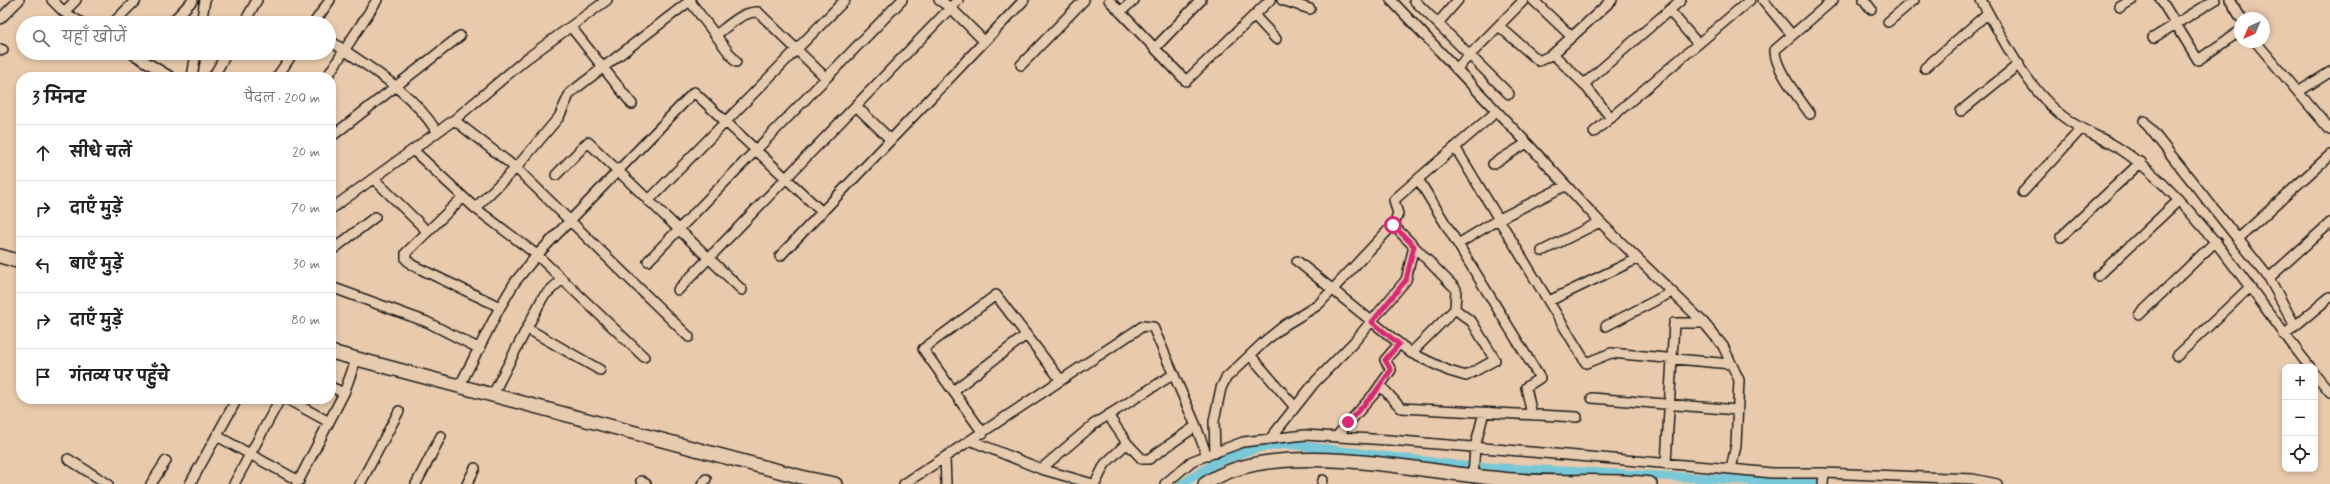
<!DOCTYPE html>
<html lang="hi">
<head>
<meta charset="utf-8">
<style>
	:root { --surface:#fff; --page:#f2f2f2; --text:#202124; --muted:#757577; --line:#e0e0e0 }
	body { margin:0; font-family:Mynerve,"Playpen Sans Deva",sans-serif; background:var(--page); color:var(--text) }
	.controls { position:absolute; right:12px; bottom:12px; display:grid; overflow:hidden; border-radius:8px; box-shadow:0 2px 6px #0003 }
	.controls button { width:36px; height:36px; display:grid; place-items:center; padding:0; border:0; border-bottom:1px solid var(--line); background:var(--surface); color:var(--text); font:20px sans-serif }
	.compass { position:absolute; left:2234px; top:12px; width:36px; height:36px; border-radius:50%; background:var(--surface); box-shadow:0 2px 6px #0003; rotate:224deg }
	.stop { position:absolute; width:12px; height:12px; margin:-9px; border:3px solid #db2777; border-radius:50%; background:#fff }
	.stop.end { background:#db2777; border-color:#fff; box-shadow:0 1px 4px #0008 }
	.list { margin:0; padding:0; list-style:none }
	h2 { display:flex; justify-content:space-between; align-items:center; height:52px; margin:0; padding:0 16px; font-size:17px }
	h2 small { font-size:13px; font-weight:400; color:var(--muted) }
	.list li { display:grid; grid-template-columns:26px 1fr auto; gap:12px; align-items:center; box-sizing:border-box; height:56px; padding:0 16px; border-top:1px solid var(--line) }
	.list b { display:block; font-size:15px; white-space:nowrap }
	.list em { font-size:13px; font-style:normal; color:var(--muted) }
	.icon { flex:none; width:22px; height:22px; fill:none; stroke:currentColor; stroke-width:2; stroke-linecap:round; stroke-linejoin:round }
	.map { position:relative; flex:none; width:2330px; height:484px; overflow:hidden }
	.search { position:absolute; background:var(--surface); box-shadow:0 2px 6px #0003; left:16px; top:16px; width:320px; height:44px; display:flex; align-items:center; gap:10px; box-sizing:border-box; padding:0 14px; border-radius:22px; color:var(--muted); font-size:15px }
	.panel { position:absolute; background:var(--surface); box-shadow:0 2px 6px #0003; left:16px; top:72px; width:320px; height:332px; border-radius:16px }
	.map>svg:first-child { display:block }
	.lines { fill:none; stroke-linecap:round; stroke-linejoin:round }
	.canal { stroke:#79c8d7; stroke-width:9 }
	.street-casing { stroke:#1c1c1c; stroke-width:12 }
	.secondary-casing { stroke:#1c1c1c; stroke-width:16 }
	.street { stroke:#e7cbae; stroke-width:9 }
	.secondary { stroke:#e7cbae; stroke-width:13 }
	.route { stroke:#db2777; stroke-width:5 }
</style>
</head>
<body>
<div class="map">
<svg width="2330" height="484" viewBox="0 0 2330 484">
	<rect width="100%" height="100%" fill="#e9caac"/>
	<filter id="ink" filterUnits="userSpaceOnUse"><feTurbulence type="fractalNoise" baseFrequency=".025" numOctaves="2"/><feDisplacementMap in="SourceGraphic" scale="8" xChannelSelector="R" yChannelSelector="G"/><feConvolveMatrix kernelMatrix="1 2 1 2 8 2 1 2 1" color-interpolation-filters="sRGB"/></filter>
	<g filter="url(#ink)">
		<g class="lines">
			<!-- canal -->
			<path class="canal" d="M1182 484 1217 462 1257 448 1287 444 1464 466 1817 484"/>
			<!-- street casing -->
			<g class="street-casing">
				<path id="street" d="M52 0 64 12 82 23
					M689 0 736 62
					M939 0 951 8 984 41
					M1109 0 1186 81 1270 0
					M1282 0 1310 9
					M1391 0 1527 143 1600 222 1704 323 1723 346 1739 380 1736 445 1731 469 1772 473H1824L1823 484
					M1414 0 1509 94
					M1533 0 1572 37
					M1763 0 1792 35
					M1864 0 1871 9
					M1981 0C2003 39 2025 85 2060 114 2075 127 2093 134 2110 143 2132 155 2149 170 2166 187 2221 241 2262 307 2310 367
					M2161 0 2198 60 2240 31
					M2230 0 2241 18
					M2120 7 2132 0
					M1669 10 1698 44
					M64 12 76 0
					M1120 12 1134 0
					M1254 15 1276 39
					M0 19 19 0
					M1888 22 1914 0
					M113 23 136 0
					M171 23 193 0
					M201 23 205 0
					M244 23 257 0
					M314 23 330 0
					M1438 23 1458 0
					M1499 26 1539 61 1553 54
					M571 27 632 104
					M716 35C728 26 743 11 758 12L826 78
					M2153 38 2215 0
					M329 40C368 67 412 91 437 132
					M2256 42 2330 130
					M1155 48 1201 0
					M0 49 3 50
					M131 53 171 77
					M1021 65 1084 0
					M1925 68 1988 13
					M1456 69 1524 0
					M192 77 196 53
					M213 77 227 53
					M277 77 293 53
					M327 77 377 0
					M1584 84 1681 0
					M2298 92 2330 72
					M856 106 891 140
					M1961 111 2019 64
					M1810 114C1800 99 1774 68 1775 50L1833 0
					M1611 118 1584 84 1553 54 1612 0
					M454 120 516 168 689 337
					M2144 121 2269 278 2295 326
					M1594 132 1750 0
					M331 137 460 36
					M1455 147 1586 363 1611 353 1731 364
					M413 150 475 208 537 255 562 279
					M1493 164 1527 143
					M556 175 588 142 742 290
					M374 179 427 231
					M1418 179 1496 112
					M2023 192 2081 129
					M463 197 411 248 406 253V259L412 265 500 307
					M648 201 845 0
					M475 208 516 168 559 117 570 93 691 0
					M331 209 454 120 526 59 607 0
					M2061 237 2141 162
					M2238 239 2330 155
					M1458 244 1499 219 1565 186
					M331 251 375 217
					M1542 251 1600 222
					M780 256 822 212
					M648 261 902 0
					M1297 261 1411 353 1449 371 1466 376 1495 360 1472 322 1455 309 1456 289 1393 225
					M2098 276 2179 200
					M2269 278 2330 223
					M331 287 427 322 480 349
					M678 290 958 0
					M1549 301 1637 259
					M2139 315 2216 241
					M1606 326 1670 293
					M528 329 600 370
					M2284 335 2330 297
					M1411 353 1455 309
					M1250 355 1294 406
					M2177 356 2249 288
					M2315 374 2330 392
					M460 385 500 307 515 282 537 255 694 92 822 212 1024 0
					M1380 385 1401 408 1577 417
					M331 387 344 393
					M953 391 1026 335
					M493 394 543 297 562 279 644 357
					M1592 398 1737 410
					M287 399 329 422
					M1108 415 1127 443 1142 459H1149L1196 426
					M983 433 923 349 996 295 1060 379
					M217 436 299 481
					M1336 437 1374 394 1391 370 1385 360 1399 344
					M1270 439 1315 382 1354 342 1406 280 1414 246
					M972 441 1041 469 1093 484
					M1215 453 1214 421 1221 388 1226 378 1265 341 1285 325 1318 305 1393 225 1398 214 1394 200 1418 179 1540 378 1526 387 1532 415
					M945 458 946 484
					M68 459 108 484
					M1666 463 1674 323H1704
					M1041 469 1094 424 1174 374
					M1824 473 1973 479 1997 484
					M1473 476 1475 447 1484 412
					M641 481 646 484
					M151 484 166 461
					M190 484 237 399
					M234 484 280 399
					M297 484 344 393 356 360
					M360 484 399 411
					M416 484 441 436
					M467 484 475 468
					M702 484 706 479
					M904 484 1143 326 1153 327 1196 426 1207 456
					M1095 484 1105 464 1127 443
					M1165 484 1192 461 1243 442 1305 435 1389 440 1731 469
					M1322 484 1323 480"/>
			</g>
			<!-- secondary casing -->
			<g class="secondary-casing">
				<path id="secondary" d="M0 256 21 262
					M331 352 805 478 835 484
					M1205 484C1276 434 1431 475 1514 480 1559 484 1604 479 1650 484"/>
			</g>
			<!-- street -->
			<use href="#street" class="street"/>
			<!-- secondary -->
			<use href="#secondary" class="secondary"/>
		</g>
	</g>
	<g class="lines" filter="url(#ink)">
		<!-- route -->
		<path class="route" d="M1348 422 1374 394 1391 370 1385 360 1399 344 1372 322 1406 280 1414 246 1393 225"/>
	</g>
</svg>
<div class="controls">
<button>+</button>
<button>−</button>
<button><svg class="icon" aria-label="locate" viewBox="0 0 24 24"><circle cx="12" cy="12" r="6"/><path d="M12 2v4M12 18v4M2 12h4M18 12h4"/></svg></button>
</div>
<svg class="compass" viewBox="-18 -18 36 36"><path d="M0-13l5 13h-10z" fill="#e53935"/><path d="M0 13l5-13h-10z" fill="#757577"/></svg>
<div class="stop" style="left:1393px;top:225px"></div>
<div class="stop end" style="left:1348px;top:422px"></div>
<div class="search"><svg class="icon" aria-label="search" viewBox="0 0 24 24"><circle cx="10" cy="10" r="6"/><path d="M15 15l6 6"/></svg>यहाँ खोजें</div>
<section class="panel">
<h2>3 मिनट<small>पैदल · 200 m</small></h2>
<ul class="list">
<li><svg class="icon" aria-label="ahead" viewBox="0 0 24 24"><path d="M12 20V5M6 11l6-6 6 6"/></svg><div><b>सीधे चलें</b></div><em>20 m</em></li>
<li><svg class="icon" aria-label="right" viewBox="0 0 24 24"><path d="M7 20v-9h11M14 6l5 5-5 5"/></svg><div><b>दाएँ मुड़ें</b></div><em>70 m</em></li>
<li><svg class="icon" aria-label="left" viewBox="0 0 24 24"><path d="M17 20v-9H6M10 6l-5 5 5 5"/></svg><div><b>बाएँ मुड़ें</b></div><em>30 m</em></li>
<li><svg class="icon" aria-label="right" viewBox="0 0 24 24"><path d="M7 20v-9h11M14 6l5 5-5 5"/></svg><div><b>दाएँ मुड़ें</b></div><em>80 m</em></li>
<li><svg class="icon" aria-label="arrive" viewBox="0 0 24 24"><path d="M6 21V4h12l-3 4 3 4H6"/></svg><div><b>गंतव्य पर पहुँचे</b></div></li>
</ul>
</section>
</div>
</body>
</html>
